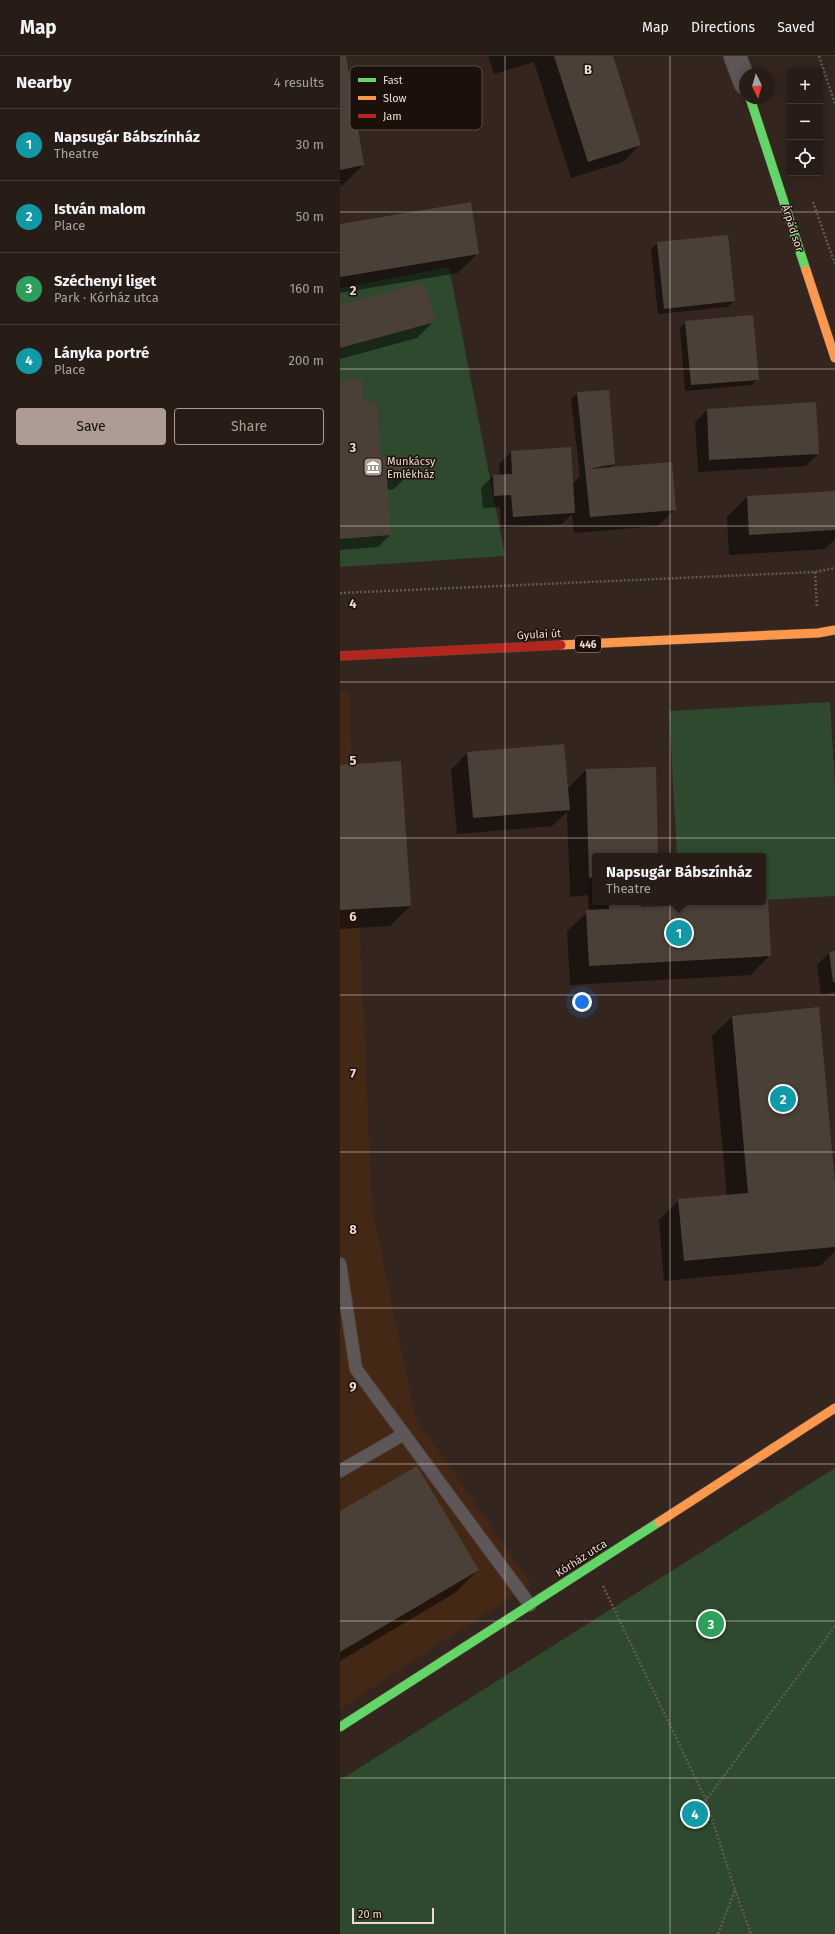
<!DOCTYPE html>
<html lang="en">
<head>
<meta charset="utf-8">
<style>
	:root { --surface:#271c16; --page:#332923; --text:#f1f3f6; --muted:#a4a1a1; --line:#433a35; --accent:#ac9c93 }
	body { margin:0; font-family:"Fira Sans",sans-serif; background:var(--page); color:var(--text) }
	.controls { position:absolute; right:12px; top:12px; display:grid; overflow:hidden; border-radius:4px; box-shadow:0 2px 10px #0003 }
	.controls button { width:36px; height:36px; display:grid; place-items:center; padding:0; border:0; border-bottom:1px solid var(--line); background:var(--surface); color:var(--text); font:20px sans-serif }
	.compass { position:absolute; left:399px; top:12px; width:36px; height:36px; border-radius:50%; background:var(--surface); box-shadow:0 2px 10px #0003; rotate:175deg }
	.scale { position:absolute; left:12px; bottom:10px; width:82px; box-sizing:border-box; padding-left:4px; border:2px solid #ecdbd2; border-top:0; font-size:11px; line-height:14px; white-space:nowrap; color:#ecdbd2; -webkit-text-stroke:3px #1b100a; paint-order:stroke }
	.you { position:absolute; left:242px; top:946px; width:14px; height:14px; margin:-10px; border:3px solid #fff; border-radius:50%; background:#1a73e8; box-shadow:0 0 0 6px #1a73e833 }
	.badge { display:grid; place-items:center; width:26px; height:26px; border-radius:50%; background:var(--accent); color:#fff; font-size:13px; font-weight:700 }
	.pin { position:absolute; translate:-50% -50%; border:2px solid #fff; box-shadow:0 1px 4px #0006 }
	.popup { position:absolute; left:252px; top:797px; width:174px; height:52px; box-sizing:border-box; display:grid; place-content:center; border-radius:4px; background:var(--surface); filter:drop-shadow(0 1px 3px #0005); font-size:13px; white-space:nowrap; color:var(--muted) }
	.popup b { font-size:15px; color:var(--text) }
	.popup::after { content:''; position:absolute; left:50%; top:100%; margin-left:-8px; border:8px solid transparent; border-top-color:var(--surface) }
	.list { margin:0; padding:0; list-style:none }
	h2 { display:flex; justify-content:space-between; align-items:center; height:52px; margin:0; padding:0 16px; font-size:17px }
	h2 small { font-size:13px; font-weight:400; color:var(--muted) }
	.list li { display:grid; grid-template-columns:26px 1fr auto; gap:12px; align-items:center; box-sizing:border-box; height:72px; padding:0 16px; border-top:1px solid var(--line) }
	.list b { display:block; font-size:15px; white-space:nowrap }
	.list p { margin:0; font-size:13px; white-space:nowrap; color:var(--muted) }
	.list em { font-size:13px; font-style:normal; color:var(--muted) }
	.actions { display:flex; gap:8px; padding:12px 16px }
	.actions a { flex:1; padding:9px 0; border:1px solid var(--accent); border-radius:4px; text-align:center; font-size:14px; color:var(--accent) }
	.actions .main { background:var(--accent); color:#111 }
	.icon { flex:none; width:22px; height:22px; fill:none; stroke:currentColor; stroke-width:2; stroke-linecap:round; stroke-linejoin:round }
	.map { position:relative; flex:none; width:495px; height:1878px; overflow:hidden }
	header { display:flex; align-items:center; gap:24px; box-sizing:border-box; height:56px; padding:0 20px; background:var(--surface); border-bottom:1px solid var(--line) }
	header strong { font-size:19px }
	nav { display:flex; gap:22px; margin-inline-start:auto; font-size:14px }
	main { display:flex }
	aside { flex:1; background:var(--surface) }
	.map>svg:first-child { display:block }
	.built { fill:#442816 }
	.green { fill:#2e492d }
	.shadow { fill:#0007 }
	.building { fill:#4b4038 }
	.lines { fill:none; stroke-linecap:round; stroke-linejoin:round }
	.lane-casing { stroke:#50443c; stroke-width:14 }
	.street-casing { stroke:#50443c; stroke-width:24 }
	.fast-casing { stroke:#50443c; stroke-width:10 }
	.slow-casing { stroke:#50443c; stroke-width:10 }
	.jam-casing { stroke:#50443c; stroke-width:10 }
	.path { stroke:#605956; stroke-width:2.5; stroke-dasharray:2 2; stroke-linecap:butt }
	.lane { stroke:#5e5757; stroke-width:12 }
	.street { stroke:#5e5757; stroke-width:22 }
	.fast { stroke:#63d668; stroke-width:9 }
	.slow { stroke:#ff974d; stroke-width:9 }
	.jam { stroke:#b3261e; stroke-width:9 }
	.grid { fill:none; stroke:#ecdbd2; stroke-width:1; stroke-opacity:0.55 }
	.labels { text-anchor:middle; stroke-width:3; stroke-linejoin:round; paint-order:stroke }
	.shield { fill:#1b100a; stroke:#ad9e96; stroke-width:1 }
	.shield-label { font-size:10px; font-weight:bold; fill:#ecdbd2 }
	.street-label { font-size:11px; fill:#ecdbd2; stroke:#1b100a }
	.poi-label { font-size:11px; fill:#ecdbd2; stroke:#1b100a; text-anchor:start }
	.key { fill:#1b100a; stroke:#5a4d46; stroke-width:1 }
	.key-label { font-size:11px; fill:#ecdbd2 }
	.grid-label { font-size:13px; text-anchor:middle; font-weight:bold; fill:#ecdbd2; stroke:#1b100a; stroke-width:3; stroke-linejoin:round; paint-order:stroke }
</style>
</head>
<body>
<header>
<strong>Map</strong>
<nav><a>Map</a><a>Directions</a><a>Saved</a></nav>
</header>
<main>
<aside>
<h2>Nearby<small>4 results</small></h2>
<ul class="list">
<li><span class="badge" style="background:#0f9aa8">1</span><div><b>Napsugár Bábszínház</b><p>Theatre</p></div><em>30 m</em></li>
<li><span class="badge" style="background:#0f9aa8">2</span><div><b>István malom</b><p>Place</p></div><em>50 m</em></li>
<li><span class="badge" style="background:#2e9e5b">3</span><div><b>Széchenyi liget</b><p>Park · Kórház utca</p></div><em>160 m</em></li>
<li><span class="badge" style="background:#0f9aa8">4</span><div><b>Lányka portré</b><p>Place</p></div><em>200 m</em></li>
</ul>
<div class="actions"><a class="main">Save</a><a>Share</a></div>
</aside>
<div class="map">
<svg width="495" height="1878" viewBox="0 0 495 1878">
	<rect width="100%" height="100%" fill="#34261e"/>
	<!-- built -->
	<path class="built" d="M9 636 32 1151 75 1361 191 1528 0 1653V637Z"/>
	<!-- green -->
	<path class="green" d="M109 211 165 500 0 511V232Z
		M490 646 495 730V840L423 844V800H337L329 655Z
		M495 1412V1878H0V1724Z"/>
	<!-- shadow -->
	<path class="shadow" d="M0 0H5L23 109 3 129 0 130Z
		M148 0H272L300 89 283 106 231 122 194 6 154 18Z
		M0 169 138 197 118 217 0 237Z
		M318 187 394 245 387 251 318 258 311 193Z
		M0 250 94 265 77 282 0 303Z
		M346 266 418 323 412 329 345 335 340 272Z
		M0 326 23 347 41 402 66 421 54 433 46 434 50 479 38 491 0 494Z
		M238 337 274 408 269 412 335 453 318 470 234 477 232 458 222 468 161 472 160 451 143 452 141 432 153 420H160L159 408 171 396 230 392 232 429 240 420 231 343Z
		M367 354 478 398 466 410 358 416 355 366Z
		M495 436V483L485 493 389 499 387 461 407 441Z
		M127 697 227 733 246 714 315 712 317 800H255V846H300V852L423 845 430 899 411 919 230 929 227 875 249 855 248 839 230 841 227 756 212 770 117 778 111 714Z
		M0 710 70 850 50 870 0 873Z
		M495 896V936L481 938 477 909 489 897Z
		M392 961 495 1138V1195L480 1210 324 1225 319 1164 339 1144 387 1140 372 980Z
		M0 1456 138 1514 115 1537 0 1605Z"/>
	<!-- building -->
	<path class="building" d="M0 0H6L24 109 0 114Z
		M214 0H273L301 89 248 106Z
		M131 146 139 198 0 221V168Z
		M388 179 395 245 324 253 317 186Z
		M84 226 95 266 0 292V249Z
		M413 259 419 324 351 329 345 265Z
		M22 323 24 346 37 345 41 401 65 399 67 422 47 423 51 479 0 483V325Z
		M269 334 275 408 248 413 332 406 336 454 250 461 237 336Z
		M476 346 479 398 369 404 367 353Z
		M231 391 235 457 173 461 171 439 154 440 153 419 172 418 171 395Z
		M495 435V474L409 479 407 440Z
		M224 688 230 754 133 762 127 696Z
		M61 705 71 850 0 854V709Z
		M316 711 318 800H255V821L249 822 246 713Z
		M423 844H428L431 900 249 910 246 854 269 853V846H301V851L423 846Z
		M495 895V926H493L489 896Z
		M479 951 495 1127V1191L344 1205 338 1143 408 1137 392 960Z
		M77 1410 139 1514 0 1596V1455Z"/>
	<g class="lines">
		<!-- lane casing -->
		<g class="lane-casing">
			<path id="lane" d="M0 1208 16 1313 190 1549
				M0 1415 64 1378"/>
		</g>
		<!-- street casing -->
		<g class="street-casing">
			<path id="street" d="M395 0 405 27"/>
		</g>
		<!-- fast casing -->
		<g class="fast-casing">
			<path id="fast" d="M410 42 466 214
				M0 1671 319 1466"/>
		</g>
		<!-- slow casing -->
		<g class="slow-casing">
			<path id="slow" d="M466 214 495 302
				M221 589 478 577 495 574
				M319 1466 495 1352"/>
		</g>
		<!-- jam casing -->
		<g class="jam-casing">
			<path id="jam" d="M0 600 221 589"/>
		</g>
		<!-- path -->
		<path class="path" d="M479 0 495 48
			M473 146 495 208
			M475 516 477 552
			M0 537 475 516 495 512
			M263 1530 366 1744
			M395 1834 411 1878
			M378 1878 395 1834 366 1744 495 1570"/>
		<!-- lane -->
		<use href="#lane" class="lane"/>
		<!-- street -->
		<use href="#street" class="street"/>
		<!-- fast -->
		<use href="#fast" class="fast"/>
		<!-- slow -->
		<use href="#slow" class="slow"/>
		<!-- jam -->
		<use href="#jam" class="jam"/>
	</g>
	<!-- grid -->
	<path class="grid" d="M165 0V1878M330 0V1878M0 156H495M0 313H495M0 470H495M0 626H495M0 782H495M0 939H495M0 1096H495M0 1252H495M0 1408H495M0 1565H495M0 1722H495"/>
	<!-- icons -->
	<defs>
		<g id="museum-square" transform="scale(1)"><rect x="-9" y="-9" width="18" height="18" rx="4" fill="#ac9c93" stroke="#1b100a"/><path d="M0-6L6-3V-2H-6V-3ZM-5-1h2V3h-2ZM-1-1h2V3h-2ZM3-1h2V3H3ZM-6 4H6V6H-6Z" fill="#fff"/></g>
	</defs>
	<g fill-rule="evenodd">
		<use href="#museum-square" x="33" y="411"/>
	</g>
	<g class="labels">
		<!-- shield labels -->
		<rect class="shield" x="235" y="580" width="26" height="16" rx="3"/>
		<g class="shield-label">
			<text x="248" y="592">446</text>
		</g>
		<!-- street labels -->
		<g class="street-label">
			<text transform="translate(453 172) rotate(72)" y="4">Árpád sor</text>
			<text transform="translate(199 578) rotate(-3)" y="4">Gyulai út</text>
			<text transform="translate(241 1502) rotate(-33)" y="4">Kórház utca</text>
		</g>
		<!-- poi labels -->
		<g class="poi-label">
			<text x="47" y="409">Munkácsy<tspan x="47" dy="13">Emlékház</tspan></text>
		</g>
	</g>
	<!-- legend -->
	<rect x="10" y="10" width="132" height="64" rx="6" class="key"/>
	<rect x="18" y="22" width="18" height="4" fill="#63d668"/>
	<rect x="18" y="40" width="18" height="4" fill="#ff974d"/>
	<rect x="18" y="58" width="18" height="4" fill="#b3261e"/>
	<g class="key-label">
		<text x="43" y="28">Fast</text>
		<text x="43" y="46">Slow</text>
		<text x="43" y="64">Jam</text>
	</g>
	<g class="grid-label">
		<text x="248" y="18">B</text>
		<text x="13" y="239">2</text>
		<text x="13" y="396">3</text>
		<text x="13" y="552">4</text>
		<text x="13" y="709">5</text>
		<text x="13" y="865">6</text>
		<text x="13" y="1022">7</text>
		<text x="13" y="1178">8</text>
		<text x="13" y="1335">9</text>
	</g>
</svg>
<div class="controls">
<button>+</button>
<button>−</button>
<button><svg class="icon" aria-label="locate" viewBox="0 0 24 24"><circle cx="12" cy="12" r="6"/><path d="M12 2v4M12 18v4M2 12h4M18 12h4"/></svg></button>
</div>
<svg class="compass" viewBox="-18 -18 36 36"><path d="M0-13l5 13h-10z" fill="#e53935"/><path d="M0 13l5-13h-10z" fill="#a4a1a1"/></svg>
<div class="scale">20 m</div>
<div class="you"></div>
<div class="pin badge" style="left:339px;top:877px;background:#0f9aa8">1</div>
<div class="popup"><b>Napsugár Bábszínház</b>Theatre</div>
<div class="pin badge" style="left:443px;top:1043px;background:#0f9aa8">2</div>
<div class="pin badge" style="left:371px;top:1568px;background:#2e9e5b">3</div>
<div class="pin badge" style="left:355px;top:1758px;background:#0f9aa8">4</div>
</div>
</main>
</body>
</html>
